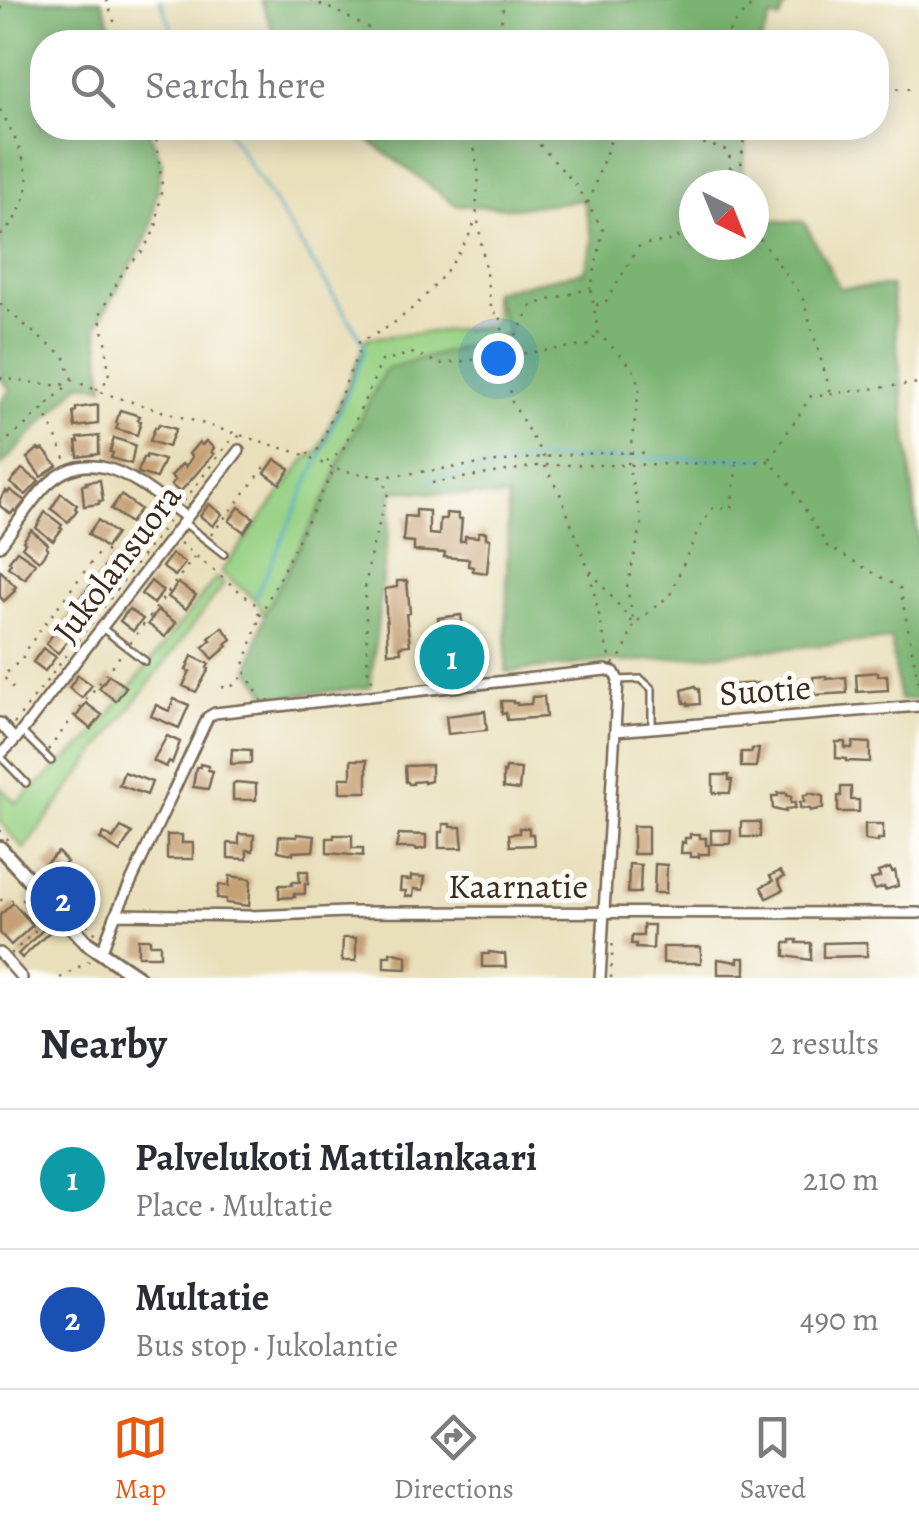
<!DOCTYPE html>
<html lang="en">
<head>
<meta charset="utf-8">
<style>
	:root { --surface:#fff; --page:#f2f2f3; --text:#2b2b33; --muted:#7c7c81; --line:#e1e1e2; --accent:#ea580c }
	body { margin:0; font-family:Alegreya,serif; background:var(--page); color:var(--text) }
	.compass { position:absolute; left:679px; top:170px; width:90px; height:90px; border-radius:50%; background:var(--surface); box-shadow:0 5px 25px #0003; rotate:137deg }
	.you { position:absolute; left:498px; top:358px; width:35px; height:35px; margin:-25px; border:8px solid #fff; border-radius:50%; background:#1a73e8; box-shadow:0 0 0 15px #1a73e833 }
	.badge { display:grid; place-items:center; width:65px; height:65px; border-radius:50%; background:var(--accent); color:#fff; font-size:32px; font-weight:700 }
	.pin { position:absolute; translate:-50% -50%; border:5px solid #fff; box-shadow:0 2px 10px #0006 }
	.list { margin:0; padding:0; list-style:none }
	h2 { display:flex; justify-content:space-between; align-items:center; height:130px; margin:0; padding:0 40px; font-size:42px }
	h2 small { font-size:32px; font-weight:400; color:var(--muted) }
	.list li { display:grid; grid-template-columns:65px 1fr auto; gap:30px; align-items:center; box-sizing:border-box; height:140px; padding:0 40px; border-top:2px solid var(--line) }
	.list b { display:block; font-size:38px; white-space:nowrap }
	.list p { margin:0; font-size:32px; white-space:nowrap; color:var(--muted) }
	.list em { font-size:32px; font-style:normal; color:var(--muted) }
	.icon { flex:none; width:55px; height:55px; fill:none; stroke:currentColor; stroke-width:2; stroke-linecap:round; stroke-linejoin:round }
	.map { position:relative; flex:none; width:919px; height:978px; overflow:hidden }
	.search { position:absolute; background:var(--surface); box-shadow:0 5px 25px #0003; left:30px; right:30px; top:30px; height:110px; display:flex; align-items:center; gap:25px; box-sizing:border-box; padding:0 35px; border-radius:40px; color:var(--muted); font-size:38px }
	.sheet { height:410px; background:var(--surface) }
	nav { display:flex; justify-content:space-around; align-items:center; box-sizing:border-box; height:140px; border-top:2px solid var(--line); background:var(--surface); font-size:28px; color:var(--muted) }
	nav a { display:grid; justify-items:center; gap:5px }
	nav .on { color:var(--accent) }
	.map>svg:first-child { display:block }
	.green { fill:#98d184; stroke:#6a7e51; stroke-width:2.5 }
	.forest { fill:#7ab372; stroke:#5a6e48; stroke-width:2.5 }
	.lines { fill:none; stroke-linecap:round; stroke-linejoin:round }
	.stream { stroke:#48a8c7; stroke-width:2.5 }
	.building { fill:#c6a177 }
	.lane-casing { stroke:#786955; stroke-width:10 }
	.street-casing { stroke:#786955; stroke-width:14 }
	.secondary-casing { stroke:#786955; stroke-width:18 }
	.path { stroke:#786955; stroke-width:2.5; stroke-dasharray:2.5 8; stroke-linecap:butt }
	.lane { stroke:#fff; stroke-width:5 }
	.street { stroke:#fff; stroke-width:9 }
	.secondary { stroke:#fff; stroke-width:12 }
	.labels { text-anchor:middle; stroke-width:10; stroke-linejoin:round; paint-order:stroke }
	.street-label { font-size:35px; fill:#3b2a1e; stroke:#fdfcf7 }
</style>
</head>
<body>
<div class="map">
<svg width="919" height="978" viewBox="0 0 919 978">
	<rect width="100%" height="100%" fill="#fdfcf7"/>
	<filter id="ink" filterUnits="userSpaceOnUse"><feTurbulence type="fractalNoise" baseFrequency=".01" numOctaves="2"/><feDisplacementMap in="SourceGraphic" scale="20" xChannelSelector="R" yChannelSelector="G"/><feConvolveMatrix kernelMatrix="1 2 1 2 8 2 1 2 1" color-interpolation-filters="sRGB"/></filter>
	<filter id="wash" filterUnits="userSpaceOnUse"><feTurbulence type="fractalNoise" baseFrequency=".0048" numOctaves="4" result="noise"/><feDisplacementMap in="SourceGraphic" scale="40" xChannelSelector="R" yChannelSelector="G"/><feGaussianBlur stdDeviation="2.25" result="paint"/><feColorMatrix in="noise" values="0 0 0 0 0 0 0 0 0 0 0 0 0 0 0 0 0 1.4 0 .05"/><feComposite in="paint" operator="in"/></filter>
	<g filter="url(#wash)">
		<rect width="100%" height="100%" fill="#e9dfbb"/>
		<!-- green -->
		<path class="green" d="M492 292 510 334 386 369 345 449 330 489 264 615 256 600 221 572 306 459 319 451 367 338 487 327 496 322Z
			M216 578 224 584 24 849 0 822V787L16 803 89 740Z"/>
		<!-- forest -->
		<path class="forest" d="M0 0H101L117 42H42V128H148L162 163 150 232 97 326 104 386 81 383 0 467V401L11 390 0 378Z
			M261 0H787L780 20 771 17 761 42H277Z
			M352 128H757L749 129 740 185H694V245H754V220L804 222 840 288 891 286 919 548V699L899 700 891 639 627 662 607 661 506 672 508 498 393 490 370 687 270 698 249 669 264 615 330 489 345 449 386 369 509 334 492 292 585 271 593 241 583 200 513 208 456 205Z"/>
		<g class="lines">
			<!-- stream -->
			<path class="stream" d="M160 0 178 42
				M226 128 361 338 365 350 318 461 255 598
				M431 479 542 459 766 458"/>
		</g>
		<g id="blocks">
			<!-- building -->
			<path class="building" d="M98 405V424L75 427 73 412 76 411V408Z
				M120 410 140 416 138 420 141 421 137 435 116 429 118 424 116 423Z
				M159 424 176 429 168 447 150 441 155 427 157 428Z
				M99 436V454L78 457 76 442H79L78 438Z
				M114 438 135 445 131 464 111 458 113 453 110 452Z
				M206 441 214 448 211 452 214 454 180 492 171 485 175 480 171 476 182 464 185 467 192 457 189 454 199 442 202 445Z
				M38 449 40 451 43 449 57 466 41 477 27 458Z
				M146 455 164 460 156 478 138 473 143 457 146 458Z
				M275 459 290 469 280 484 265 473Z
				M22 469 39 481 26 495 10 483Z
				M100 480 103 501H99V504L84 506 82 485 87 484 86 482Z
				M10 490 25 501 16 512 14 510 11 514 0 506V499L6 491 8 493Z
				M61 493 77 505 75 508 77 510 68 522 51 509Z
				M121 495 140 509 130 523 111 509Z
				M209 504 222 514 213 526 200 516Z
				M239 507 254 518 244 532 229 521Z
				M416 510 429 511V534L439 535 440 519H446V513L458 514V519H462L460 541H465V536L478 537 479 532H486V538L490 539 487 573 473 571V567L468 566 469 559 444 557 445 553 414 551V542L403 541 405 516 416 517Z
				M158 511 164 515 144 542 138 538Z
				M45 512 62 525 60 528 62 529 53 541 36 528Z
				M98 520 116 534 106 548 88 534Z
				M31 530 48 544 46 547 48 549 39 561 22 547 25 543 23 541Z
				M17 551 35 563 25 579 8 567 11 563 9 561Z
				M172 554 185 563 175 576 162 567Z
				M111 558 124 568 113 583 100 573Z
				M0 570 16 587 13 589 15 591 4 601 0 597Z
				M97 577 110 586 99 601 86 591Z
				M151 581 163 591 154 604 141 594Z
				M397 581H407L410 613 406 614 410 645 400 646 401 652 388 653 385 589 397 587Z
				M178 583 196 595 186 609 168 597Z
				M83 594 96 603 85 618 73 609Z
				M129 609 143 619 133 631 120 621Z
				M158 610 176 623 165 637 148 624Z
				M70 612 83 621 72 636 59 626Z
				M461 615 464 634 441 637 438 618Z
				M222 627 232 639 226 644 228 646 213 659 203 647 211 640 209 638Z
				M56 630 69 639 58 653 46 644Z
				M474 643 476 663 471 664V666L426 671 425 658 440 654 439 647Z
				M43 648 56 657 45 671 33 662Z
				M192 656 209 664 207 668 209 669 196 692 183 686 190 671 186 670Z
				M878 672V676L887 675 888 690 857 692 856 674Z
				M78 675 92 685 82 698 69 688Z
				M109 675 126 687 116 701 99 688Z
				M826 676V679L846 677 847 693 814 695 813 677Z
				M796 682V685L804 684 805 696H802V699L789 700V698H782L781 686Z
				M759 683 760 699 745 700V702L729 701 728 685Z
				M695 686 696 689H699L700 704 688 705V703H684L682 690Z
				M544 696 546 717 507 720 506 713 502 714 501 701H513V703H517V705L531 704 532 697Z
				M174 699 189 705 179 728 151 716 156 705 169 711Z
				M86 703 102 715 91 729 76 717Z
				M485 711 487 730 448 734 446 716Z
				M167 736 180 742 172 763 169 761 166 767 153 761Z
				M836 742H845V748H852L853 742 870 743V762L846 761V759L836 758Z
				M232 749 251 750V763L231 764Z
				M752 749H759L756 767H741V752H752Z
				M351 760H367V792H340V778H351Z
				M200 764 208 766V770L213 771 208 789 193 787 196 767H200Z
				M431 765V781L424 783V781L413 782V784H409L408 782H406L405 766Z
				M506 768 521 769 519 790 503 788V772L505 773Z
				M124 772 152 782 147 795 119 785Z
				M713 775H729V780H732L730 793H713Z
				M236 782 256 784V800H233V784Z
				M841 787H851V800H859V812H838V796H841Z
				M778 793H787V796H791V803L795 802V808L786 809V812L773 809 772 796H778Z
				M809 793 823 796V808L810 811V809L800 808V802H804V795H808Z
				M741 822H760V837H741Z
				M443 824H450V827H461L463 848H439V832H443Z
				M865 824H883V839H878V842L865 840Z
				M633 826H648V854H633Z
				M121 827 132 833 120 852 100 839 104 833 113 839Z
				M519 828H529V834H533L534 845 510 846 509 834 519 833Z
				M711 830H731L730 844H711Z
				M239 834 254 835 253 851 247 850V859L228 858V843L239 844Z
				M297 834 315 836 313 851 293 852V854L278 851 279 836 297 837Z
				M399 834 426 835V848L416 850V848H396Z
				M690 834H700V838H706V845H709V854H699V857H690V853H681L682 842 685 843V838H690Z
				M167 835H182V843H193V859H167Z
				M334 835H352V848H363V856L327 853V838H334Z
				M58 852 67 862 64 865 70 874 61 883 49 873 51 871 44 865Z
				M629 864 641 865 640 893H628Z
				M655 864 667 865 666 893H654Z
				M890 868 892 872 895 871 898 886 885 890 884 887 875 890 871 880 880 877 878 872Z
				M299 871H308V884H305V894H294L295 897 279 898V885H292V882H300Z
				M780 871 784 877 778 880 783 890 767 898 761 887 773 881 770 876Z
				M230 876 251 879 249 906 226 903V899L217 898 219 885 229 886Z
				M411 876 425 877 423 890 414 889 413 896H405L406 891H400L401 879 411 880Z
				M514 879 524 880V885H532L531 898H518V891H514Z
				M549 880H575V893H549Z
				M13 903 33 925 11 945 0 933V915Z
				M53 920 57 925 22 958 18 954Z
				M643 925H654L653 949 636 948V944H631L632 936H643Z
				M343 938H356V961H342Z
				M138 939H150V944H160V956H138Z
				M791 940H797V943H811V960L785 956V943H791Z
				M867 942V956L823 957V943Z
				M663 947H701V963H663Z
				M390 952 407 956V969L384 968V956H390Z
				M489 952 505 954 506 967H482V954H489Z
				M738 958H745V974H718V959L738 962Z"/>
		</g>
	</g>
	<g filter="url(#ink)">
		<use href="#blocks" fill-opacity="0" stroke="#786955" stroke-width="2.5"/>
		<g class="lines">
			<!-- lane casing -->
			<g class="lane-casing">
				<path id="lane" d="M183 522 224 554
					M124 549 160 499
					M102 628 145 661
					M618 680 641 679 652 689V727
					M22 732 51 761
					M0 756 26 783"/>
			</g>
			<!-- street casing -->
			<g class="street-casing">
				<path id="street" d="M0 546C14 528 27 507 43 489 92 436 143 486 186 517
					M0 723 15 740
					M615 731 919 706
					M0 755 15 740 239 450
					M116 914 251 916 346 912 919 913
					M0 953 22 978
					M101 953 116 914 208 717 215 713 606 670 614 672 618 680 600 978"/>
			</g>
			<!-- secondary casing -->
			<g class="secondary-casing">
				<path id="secondary" d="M0 848 87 943 139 978"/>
			</g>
			<!-- path -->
			<path class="path" d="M106 0 122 42
				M310 0 338 12 395 42
				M0 9 6 0
				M499 42 504 0
				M725 42 731 27 756 0
				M876 89 919 88
				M0 110C9 123 27 163 28 179 29 196 13 227 0 236
				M473 128 472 136 479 176 476 208 492 313H500L512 402 543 456 544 465 561 496 588 568 634 624 670 595 698 530 713 508 731 509 737 462
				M527 128 530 134 575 184 603 230 591 288 598 333 631 366 640 385 628 465 642 522 627 587 634 624 624 652 613 664 605 642 589 570
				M653 128 729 151 732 185
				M739 185 745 128
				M588 203 615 128
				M754 230 802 296 831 393
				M0 304 45 342 64 355 72 379
				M596 305 605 303 640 245 676 240 694 216
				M506 354 532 305 591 288
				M0 378 60 386 72 380 103 393 305 455 332 468
				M96 390 109 379 106 341 99 316 124 270 142 252 156 228 162 186 155 128
				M42 409 50 423 66 461
				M0 445 20 430 70 383
				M307 454 319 449 358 353 359 341C406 326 459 266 476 219
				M770 459 811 396 919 383
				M327 462 343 449 382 361 414 353 440 364 590 345 597 334
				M380 477C468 467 557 450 647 453
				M432 483 544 465H628L769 461 788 481 827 546 900 588 919 685
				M184 501 229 442 241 435
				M211 535 269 462
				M180 543 254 603 260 616 244 665 246 674 262 701
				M260 616 334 469 380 477 389 490 371 552 365 589 368 675 377 687
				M130 643 195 556
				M222 687 230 688 245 675
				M13 688 3 676 22 659 26 649 97 555 105 551 111 553 117 551
				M14 724 170 520
				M48 750 122 653
				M0 830 9 841
				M0 900H31L39 908
				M72 909 98 936
				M11 954 47 920 44 914
				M60 978 91 960H94
				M611 978 613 936"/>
			<!-- lane -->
			<use href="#lane" class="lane"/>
			<!-- street -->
			<use href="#street" class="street"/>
			<!-- secondary -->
			<use href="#secondary" class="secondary"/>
		</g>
	</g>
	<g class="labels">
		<!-- street labels -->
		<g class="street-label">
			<text transform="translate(117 563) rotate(-53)" y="12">Jukolansuora</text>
			<text transform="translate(765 690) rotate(-4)" y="12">Suotie</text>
			<text x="518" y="898">Kaarnatie</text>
		</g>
	</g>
</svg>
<svg class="compass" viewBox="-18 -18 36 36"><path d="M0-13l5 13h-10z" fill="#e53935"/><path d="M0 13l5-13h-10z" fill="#7c7c81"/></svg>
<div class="you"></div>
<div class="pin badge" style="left:452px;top:657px;background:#0f9aa8">1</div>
<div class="pin badge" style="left:63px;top:899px;background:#1a4fb4">2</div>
<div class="search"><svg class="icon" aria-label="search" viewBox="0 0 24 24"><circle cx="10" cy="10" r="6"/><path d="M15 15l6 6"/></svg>Search here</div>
</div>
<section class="sheet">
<h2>Nearby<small>2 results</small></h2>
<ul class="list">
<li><span class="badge" style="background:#0f9aa8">1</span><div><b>Palvelukoti Mattilankaari</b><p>Place · Multatie</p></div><em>210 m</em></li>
<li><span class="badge" style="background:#1a4fb4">2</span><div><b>Multatie</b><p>Bus stop · Jukolantie</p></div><em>490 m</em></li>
</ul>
</section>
<nav>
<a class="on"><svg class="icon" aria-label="map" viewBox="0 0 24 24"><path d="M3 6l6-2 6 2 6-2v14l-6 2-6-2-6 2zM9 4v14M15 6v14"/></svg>Map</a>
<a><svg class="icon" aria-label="directions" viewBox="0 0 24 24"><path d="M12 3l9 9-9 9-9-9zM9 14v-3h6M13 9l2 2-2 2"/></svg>Directions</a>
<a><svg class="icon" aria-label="saved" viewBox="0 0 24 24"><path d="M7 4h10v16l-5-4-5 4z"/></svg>Saved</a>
</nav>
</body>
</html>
